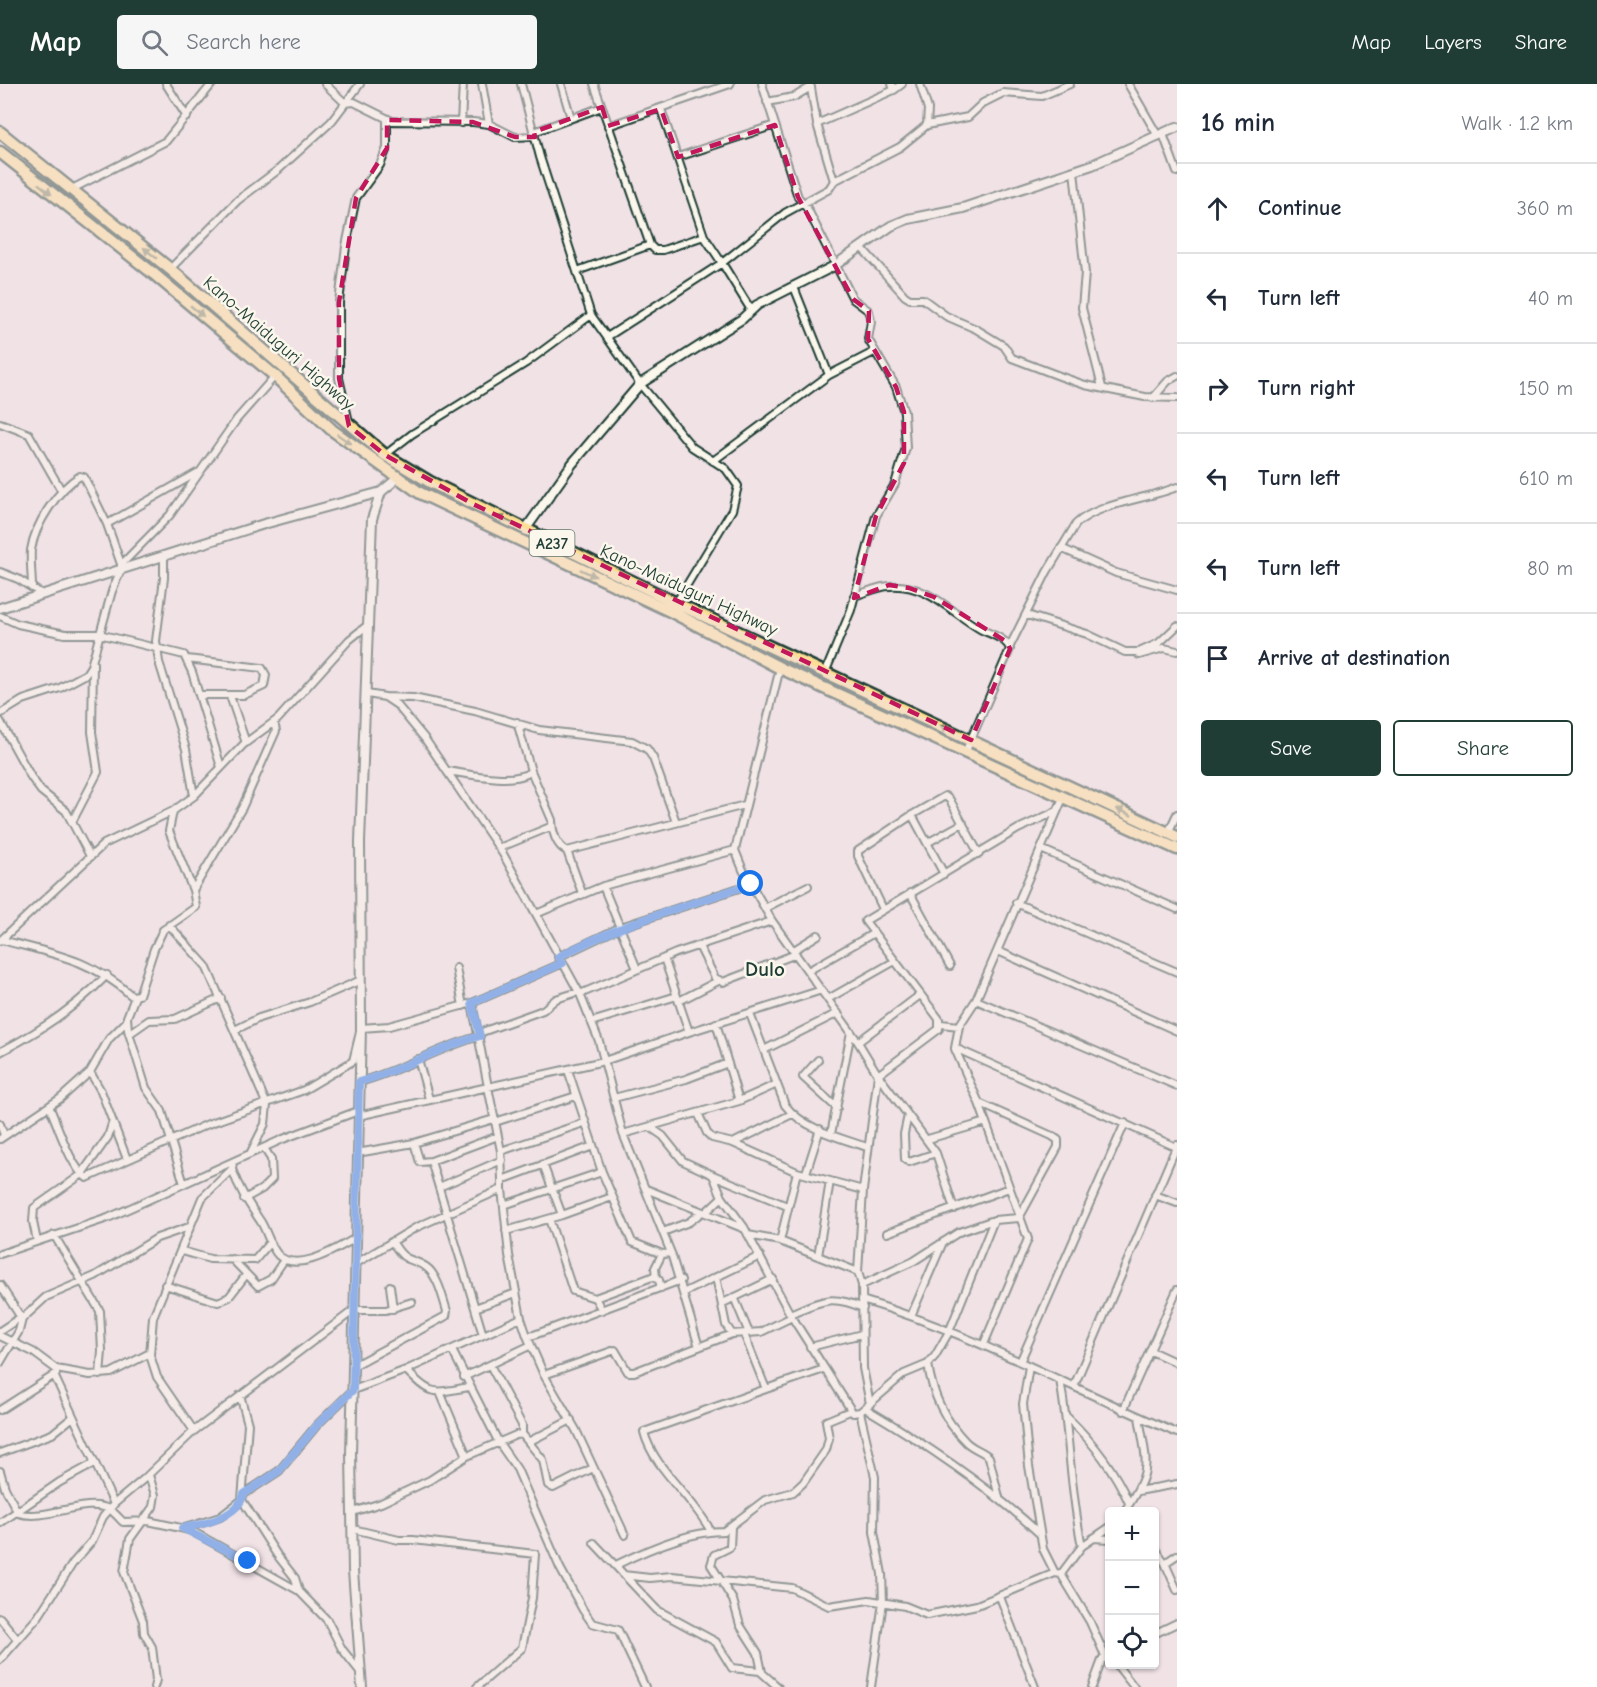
<!DOCTYPE html>
<html lang="en">
<head>
<meta charset="utf-8">
<style>
	:root { --surface:#fff; --page:#f6f6f7; --text:#1f2937; --muted:#747a83; --line:#e0e1e3; --accent:#1f3d34 }
	body { margin:0; font-family:"Comic Neue",sans-serif; background:var(--page); color:var(--text) }
	.controls { position:absolute; right:18px; bottom:18px; display:grid; overflow:hidden; border-radius:6px; box-shadow:0 2px 4px #0004 }
	.controls button { width:54px; height:54px; display:grid; place-items:center; padding:0; border:0; border-bottom:2px solid var(--line); background:var(--surface); color:var(--text); font:30px sans-serif }
	.stop { position:absolute; width:18px; height:18px; margin:-14px; border:4px solid #1a73e8; border-radius:50%; background:#fff }
	.stop.end { background:#1a73e8; border-color:#fff; box-shadow:0 2px 6px #0008 }
	.list { margin:0; padding:0; list-style:none }
	h2 { display:flex; justify-content:space-between; align-items:center; height:78px; margin:0; padding:0 24px; font-size:26px }
	h2 small { font-size:20px; font-weight:400; color:var(--muted) }
	.list li { display:grid; grid-template-columns:39px 1fr auto; gap:18px; align-items:center; box-sizing:border-box; height:90px; padding:0 24px; border-top:2px solid var(--line) }
	.list b { display:block; font-size:22px; white-space:nowrap }
	.list em { font-size:20px; font-style:normal; color:var(--muted) }
	.actions { display:flex; gap:12px; padding:18px 24px }
	.actions a { flex:1; padding:14px 0; border:2px solid var(--accent); border-radius:6px; text-align:center; font-size:21px; color:var(--accent) }
	.actions .main { background:var(--accent); color:#fff }
	.icon { flex:none; width:33px; height:33px; fill:none; stroke:currentColor; stroke-width:2; stroke-linecap:round; stroke-linejoin:round }
	.map { position:relative; flex:none; width:1177px; height:1603px; overflow:hidden }
	header { display:flex; align-items:center; gap:36px; box-sizing:border-box; height:84px; padding:0 30px; background:var(--accent); color:#fff }
	header strong { font-size:28px }
	nav { display:flex; gap:33px; margin-inline-start:auto; font-size:21px }
	.search { width:420px; height:54px; background:var(--page); display:flex; align-items:center; gap:15px; box-sizing:border-box; padding:0 21px; border-radius:6px; color:var(--muted); font-size:22px }
	main { display:flex }
	aside { flex:1; background:var(--surface) }
	.map>svg:first-child { display:block }
	.lines { fill:none; stroke-linecap:round; stroke-linejoin:round }
	.minor-casing { stroke:#1f3d34; stroke-width:10 }
	.tertiary-casing { stroke:#1f3d34; stroke-width:12 }
	.trunk-casing { stroke:#1f3d34; stroke-width:15 }
	.minor { stroke:#fbf7ec; stroke-width:6 }
	.tertiary { stroke:#fbf7ec; stroke-width:8 }
	.trunk { stroke:#fdde96; stroke-width:10 }
	.oneway { fill:#838560 }
	.route { stroke:#1a73e8; stroke-width:8 }
	.marked { fill:none; stroke:#c2185b; stroke-width:4.5; stroke-dasharray:12 8; stroke-linejoin:round }
	.labels { text-anchor:middle; stroke-width:5; stroke-linejoin:round; paint-order:stroke }
	.shield { fill:#fbf7ec; stroke:#61756b; stroke-width:1.5 }
	.shield-label { font-size:16px; font-weight:bold; fill:#1f3d34 }
	.street-label { font-size:18px; fill:#1f3d34; stroke:#fbf7ec }
	.quarter-label { font-size:21px; font-weight:bold; fill:#1f3d34; stroke:#fbf7ec }
</style>
</head>
<body>
<header>
<strong>Map</strong>
<div class="search"><svg class="icon" aria-label="search" viewBox="0 0 24 24"><circle cx="10" cy="10" r="6"/><path d="M15 15l6 6"/></svg>Search here</div>
<nav><a>Map</a><a>Layers</a><a>Share</a></nav>
</header>
<main>
<div class="map">
<svg width="1177" height="1603" viewBox="0 0 1177 1603">
	<rect width="100%" height="100%" fill="#f1e2e6"/>
	<filter id="ink" filterUnits="userSpaceOnUse"><feTurbulence type="fractalNoise" baseFrequency=".0167" numOctaves="2"/><feDisplacementMap in="SourceGraphic" scale="12" xChannelSelector="R" yChannelSelector="G"/><feConvolveMatrix kernelMatrix="1 2 1 2 8 2 1 2 1" color-interpolation-filters="sRGB"/></filter>
	<g filter="url(#ink)">
		<g class="lines">
			<!-- minor casing -->
			<g class="minor-casing">
				<path id="minor" d="M166 0 187 33
					M325 0 345 19
					M482 0 489 40
					M521 0 540 73 591 231 640 300 692 363 726 385 738 402 732 426 676 519
					M561 0 571 34
					M594 0 650 161 655 166H663L704 152
					M762 0 798 113 807 124 853 215 869 227 871 238 868 255 896 303 904 328 906 364 895 400 876 432 851 526 825 589
					M1128 0 1158 52
					M894 6 902 0
					M767 18 794 13 811 3
					M345 19 354 18 392 37 473 38 489 40 515 53 535 52
					M461 39 463 0
					M817 40 894 6 892 0
					M927 41 968 33 983 19 1003 9 1042 12 1070 0
					M608 42 730 0
					M534 48 602 23
					M1163 50 1177 88
					M678 73 775 41
					M1074 87 1085 189 1082 224 1102 303
					M834 97 900 63 927 41 928 25 920 0
					M72 105 166 57 212 0
					M861 163 905 212 910 215H923L946 232 976 245 1004 262 1012 274 1062 293 1085 301 1145 313 1177 314
					M170 185 238 116 278 86 331 38 360 0
					M577 187 650 161
					M794 203 829 291
					M751 226 722 179 785 129 829 105 834 97 817 40 811 4
					M607 253 722 179 704 152 661 25
					M1153 314 1168 297 1177 292
					M349 338 339 294V218L346 162 356 114 380 81 387 64V36
					M0 339 29 350 61 406
					M385 371 412 350 526 279 591 231
					M713 377 829 291 874 268
					M107 440 197 389
					M1061 464 1116 489 1177 506
					M164 473V494L156 557 159 578 186 665 194 712
					M121 481 170 431 237 335 275 292
					M0 488 18 495 42 510
					M854 512C865 509 879 502 890 502 927 499 952 529 980 545 990 550 1006 554 1010 565L965 669
					M1027 531 1087 550 1125 568H1139L1159 559 1177 542
					M0 532 18 540 65 550H99L184 571 192 588 221 683
					M1010 562 1047 488 1076 440C1098 419 1148 415 1177 403
					M1139 571 1164 564 1177 567
					M187 575 262 584 266 591 264 602 244 611H199
					M780 584 735 766 743 786 772 837 858 958 878 991 863 1106 858 1188 862 1201 863 1284 870 1320
					M367 610 385 613 397 621 425 655 503 770 563 879
					M230 612 246 659
					M385 613 413 614 475 627 539 646 632 657 647 665 653 674 676 738
					M0 630 23 616 60 604 86 590 91 582 112 507 122 483 107 440 84 393 80 392C58 405 35 440 31 466 30 477 32 492 32 504
					M0 637 31 693 41 707 66 727 90 772
					M517 638 531 687 552 736C552 747 556 762 567 767L745 721
					M448 687C467 690 517 701 531 687
					M1063 714 1041 765 1177 825
					M72 738 98 688 92 648 93 579
					M1168 749 1177 730
					M927 759 963 739
					M499 764 550 743
					M1041 765 976 916 959 942 955 964 1176 1063
					M567 767 582 809
					M944 790 912 731 945 712 950 716 979 770
					M603 802 637 885
					M193 806 242 724 276 647 274 638
					M910 809 950 882
					M1016 819 1177 888
					M765 824 808 802
					M883 825 858 772V767L912 731
					M536 830 603 802 735 766
					M169 841 206 882 267 1021 265 1040 250 1070
					M2 856C54 870 91 875 132 912L139 911 154 865 163 846 196 823 193 806 169 747 173 727
					M0 857 104 760 173 727 194 712 244 660 278 635 349 556 369 540
					M699 862 715 894 723 898 796 870
					M794 866 818 851
					M998 867 1177 947
					M558 873 621 843 751 800
					M456 884 463 922
					M808 887 874 849
					M580 910 676 869 772 837
					M135 913 127 933 128 946 146 1004 162 1027 184 1100
					M828 915 895 877
					M976 916 1177 1002
					M679 917 718 897
					M750 930 785 1021C803 1045 840 1054 867 1063
					M591 938 677 912
					M716 939 739 1017
					M941 940 959 942
					M235 946 259 934 310 918 361 896
					M689 948 822 906
					M479 949 543 926 556 915 578 908
					M129 950 149 936 175 935 221 914
					M858 958 920 911
					M955 965 979 1019
					M764 966 838 929
					M0 968C39 948 76 923 107 891
					M418 975 429 1015
					M818 976 803 993 837 1024
					M568 986 602 1088 632 1158 662 1170 671 1169
					M90 988 101 1007 127 1075
					M359 998C401 987 437 964 480 952
					M614 1014 686 995 728 979
					M49 1022C58 1041 70 1083 87 1094L208 1040 304 1006 353 977 361 944 389 942 472 919 563 879 580 910 599 957 623 1050 671 1169 699 1263
					M698 1029 707 1049 712 1054 733 1059 797 1088
					M908 1031 936 1069 954 1125
					M358 1032 488 1003 472 919
					M495 1038 576 1012
					M0 1040 4 1051
					M650 1043 663 1052 683 1077 713 1091 722 1113 744 1143 790 1230 853 1329 860 1328 904 1290 928 1280 935 1272 949 1248 994 1136
					M623 1050 739 1017 777 1000
					M831 1050 851 948
					M0 1055 61 1014 90 988 109 955 127 937
					M928 1055 986 1038
					M414 1059 420 1078 431 1077
					M733 1059 792 1030
					M501 1067 584 1039
					M357 1069 414 1059 494 1035
					M936 1069 909 1078 905 1075 904 1050 908 1031 878 991 939 945V935L865 837 1018 745 1057 727
					M543 1080 562 1131 612 1113
					M232 1085C239 1106 249 1120 261 1138 267 1148 270 1162 278 1171 298 1190 337 1164 356 1154
					M806 1089 820 1045
					M713 1091 787 1122
					M502 1096 501 1067 488 1003 604 977 689 948 664 874
					M439 1103 502 1076
					M646 1105 745 1145
					M1155 1111 1177 1119
					M244 1115 262 1105 272 1095 271 1075 264 1064
					M504 1121 602 1088
					M705 1129 722 1113
					M549 1135 573 1207 595 1214 602 1226
					M506 1147 562 1131
					M663 1148 689 1138 702 1128
					M887 1149 1009 1104
					M54 1151 100 1227 102 1267 100 1291
					M748 1151 780 1157 858 1188
					M37 1157 33 1138 34 1124 81 1091 108 1053 112 1040
					M780 1157 797 1088 863 1106
					M182 1167 210 1175 255 1176 270 1158
					M0 1170 108 1134 283 1055 358 1027
					M818 1172 830 1097
					M232 1175 258 1202 271 1195 284 1176
					M355 1180 415 1144 502 1105V1096L593 1062
					M656 1193 655 1184 662 1170
					M716 1193 726 1241 732 1250 761 1248 792 1233
					M0 1201 22 1235
					M165 1201 218 1218 229 1213 246 1191
					M862 1201 914 1177 959 1148 994 1136 1019 1134 1058 1063V1056L1052 1052 979 1019 1028 1155 984 1260
					M390 1202 393 1225
					M685 1208 760 1172
					M734 1213 749 1249
					M595 1214 652 1193 659 1196 661 1204
					M862 1216C972 1249 1072 1305 1177 1349
					M723 1219 773 1195
					M475 1224 516 1209
					M790 1230C821 1217 830 1210 863 1224
					M911 1232 943 1158
					M521 1234 527 1252 534 1251 681 1196
					M0 1247 21 1233
					M483 1251 431 1077 498 1052
					M0 1252 33 1268 56 1285 90 1291 111 1289 150 1269
					M527 1252 544 1291 576 1346 625 1451
					M810 1263 862 1250
					M452 1266 499 1359 517 1385 560 1484 583 1526 592 1539 618 1546 645 1603
					M1151 1267 1177 1279
					M1020 1278 1125 1039
					M0 1279 19 1247 22 1235 46 1213 95 1192 157 1154 189 1143
					M928 1280C932 1309 945 1337 966 1358 973 1365 983 1367 989 1373L999 1413
					M490 1281 522 1341V1350
					M353 1282 446 1232 447 1227C443 1215 438 1191 426 1183 409 1172 406 1181 392 1157
					M1029 1282 1023 1320 1029 1382 1043 1465 1055 1489
					M406 1286C432 1313 433 1309 469 1303
					M54 1291 114 1420
					M544 1291 615 1266 628 1288H634L732 1250
					M464 1293 529 1262
					M1060 1296C1070 1351 1070 1407 1082 1462
					M1074 1302 1177 1061
					M766 1305 824 1285
					M440 1308 467 1372
					M865 1324C927 1361 987 1401 1040 1450
					M0 1326 56 1290
					M1123 1327 1177 1206
					M860 1328 875 1393 874 1448 882 1490 883 1518 871 1603
					M1067 1333C1094 1359 1114 1385 1129 1419
					M194 1347 157 1293 150 1271 153 1233 202 1114 232 1085 233 1078
					M530 1357 571 1336
					M0 1369 52 1350 73 1333
					M0 1387 5 1404 18 1429C46 1438 85 1413 109 1425 114 1428 119 1434 123 1438L148 1437 190 1446 299 1507 327 1536 342 1565 361 1589
					M149 1391 155 1411 153 1423 130 1455 124 1488 143 1537 144 1549 152 1563 156 1596 154 1603
					M1138 1407 1177 1400
					M244 1410 279 1387 317 1341 353 1306 406 1286 521 1234 509 1171 502 1105
					M242 1416 277 1471 295 1494 299 1507
					M353 1428 381 1419 430 1396 467 1372 516 1351 522 1350 543 1376 548 1401 553 1404 593 1384
					M1124 1428C1153 1385 1147 1382 1139 1333
					M0 1439 60 1398 95 1379
					M731 1443 730 1463 714 1471 711 1481 733 1516 740 1541 758 1569 762 1588
					M185 1444 220 1433 242 1416 248 1340 240 1311
					M353 1445 399 1456H413L535 1470 532 1514 522 1564 477 1603
					M710 1446C693 1413 653 1384 644 1348L766 1305 744 1250
					M1093 1454 1110 1455
					M594 1459 657 1526 716 1558 732 1584 760 1587 778 1603
					M1154 1463 1165 1479 1177 1506
					M1165 1479 1177 1471
					M616 1481C648 1465 689 1447 724 1447L765 1416 793 1408 803 1399 826 1366 829 1354 826 1337 850 1327
					M1061 1490 1090 1538 1106 1574
					M1061 1490 1082 1462 1110 1443
					M623 1491 650 1494 672 1492 792 1504 829 1522 869 1516 905 1522 927 1531 977 1521 1055 1489 1061 1490
					M1000 1513 1035 1603
					M0 1534 17 1555
					M1154 1550 1177 1539
					M0 1576 38 1533 73 1479 92 1457 103 1433 114 1420 145 1394 194 1347 354 1226H386L412 1218
					M1116 1580 1134 1603
					M1092 1603 1102 1576 1106 1574"/>
			</g>
			<!-- tertiary casing -->
			<g class="tertiary-casing">
				<path id="tertiary" d="M525 446 572 380 640 300 742 235 757 221 834 182 891 142 908 135 963 124 1092 81 1177 43
					M0 524 264 440 381 408 399 393
					M362 1603 353 1487 351 1370 361 944 360 758 372 435 381 408"/>
			</g>
			<!-- trunk casing -->
			<g class="trunk-casing">
				<path id="trunk" d="M0 48 170 185 385 371 430 398 676 519 1177 753
					M0 68 154 190 275 292 332 346 420 409 672 528 780 584 1177 765"/>
			</g>
			<!-- minor -->
			<use href="#minor" class="minor"/>
			<!-- tertiary -->
			<use href="#tertiary" class="tertiary"/>
			<!-- trunk -->
			<use href="#trunk" class="trunk"/>
		</g>
		<!-- one-way arrows -->
		<defs><path id="oneway-solid" d="M-6-.8H1V-3.2L6.5 0L1 3.2V.8H-6Z" transform="scale(1.5)"/></defs>
		<g class="oneway">
			<use href="#oneway-solid" transform="translate(45 105) rotate(39)"/>
			<use href="#oneway-solid" transform="translate(150 169) rotate(-141)"/>
			<use href="#oneway-solid" transform="translate(197 227) rotate(40)"/>
			<use href="#oneway-solid" transform="translate(344 355) rotate(35)"/>
			<use href="#oneway-solid" transform="translate(505 436) rotate(-154)"/>
			<use href="#oneway-solid" transform="translate(588 489) rotate(25)"/>
			<use href="#oneway-solid" transform="translate(948 645) rotate(-155)"/>
			<use href="#oneway-solid" transform="translate(1124 728) rotate(-155)"/>
		</g>
	</g>
	<g class="lines" filter="url(#ink)">
		<!-- route -->
		<path class="route" d="M248 1477 182 1444C202 1441 238 1433 244 1410L279 1387 317 1341 353 1306 359 998C401 987 437 964 480 952L472 919 563 879 558 873C619 840 686 822 751 800"/>
	</g>
	<!-- marked area -->
	<path d="M0 0H1177V1603H0ZM602 23 608 42 661 25 678 73 775 41 798 113 853 215 869 227 868 255 896 303 904 328V379L876 432 854 514 889 501 909 504 934 513 1007 558 1010 565 971 656 473 420 385 371 349 342 339 294V218L356 114 387 64V36L473 38 515 53H535L534 48Z" fill="#f1e2e6" fill-opacity=".55" fill-rule="evenodd"/>
	<path class="marked" d="M602 23 608 42 661 25 678 73 775 41 798 113 853 215 869 227 868 255 896 303 904 328V379L876 432 854 514 889 501 909 504 934 513 1007 558 1010 565 971 656 473 420 385 371 349 342 339 294V218L356 114 387 64V36L473 38 515 53H535L534 48Z"/>
	<g class="labels">
		<!-- shield labels -->
		<rect class="shield" x="529.5" y="446" width="45" height="26" rx="4.5"/>
		<g class="shield-label">
			<text x="552" y="465">A237</text>
		</g>
		<!-- street labels -->
		<g class="street-label">
			<text transform="translate(279 259) rotate(41)" y="6">Kano-Maiduguri Highway</text>
			<text transform="translate(689 506) rotate(25)" y="6">Kano-Maiduguri Highway</text>
		</g>
		<!-- quarter labels -->
		<g class="quarter-label">
			<text x="765" y="892">Dulo</text>
		</g>
	</g>
</svg>
<div class="controls">
<button>+</button>
<button>−</button>
<button><svg class="icon" aria-label="locate" viewBox="0 0 24 24"><circle cx="12" cy="12" r="6"/><path d="M12 2v4M12 18v4M2 12h4M18 12h4"/></svg></button>
</div>
<div class="stop" style="left:751px;top:800px"></div>
<div class="stop end" style="left:248px;top:1477px"></div>
</div>
<aside>
<h2>16 min<small>Walk · 1.2 km</small></h2>
<ul class="list">
<li><svg class="icon" aria-label="ahead" viewBox="0 0 24 24"><path d="M12 20V5M6 11l6-6 6 6"/></svg><div><b>Continue</b></div><em>360 m</em></li>
<li><svg class="icon" aria-label="left" viewBox="0 0 24 24"><path d="M17 20v-9H6M10 6l-5 5 5 5"/></svg><div><b>Turn left</b></div><em>40 m</em></li>
<li><svg class="icon" aria-label="right" viewBox="0 0 24 24"><path d="M7 20v-9h11M14 6l5 5-5 5"/></svg><div><b>Turn right</b></div><em>150 m</em></li>
<li><svg class="icon" aria-label="left" viewBox="0 0 24 24"><path d="M17 20v-9H6M10 6l-5 5 5 5"/></svg><div><b>Turn left</b></div><em>610 m</em></li>
<li><svg class="icon" aria-label="left" viewBox="0 0 24 24"><path d="M17 20v-9H6M10 6l-5 5 5 5"/></svg><div><b>Turn left</b></div><em>80 m</em></li>
<li><svg class="icon" aria-label="arrive" viewBox="0 0 24 24"><path d="M6 21V4h12l-3 4 3 4H6"/></svg><div><b>Arrive at destination</b></div></li>
</ul>
<div class="actions"><a class="main">Save</a><a>Share</a></div>
</aside>
</main>
</body>
</html>
